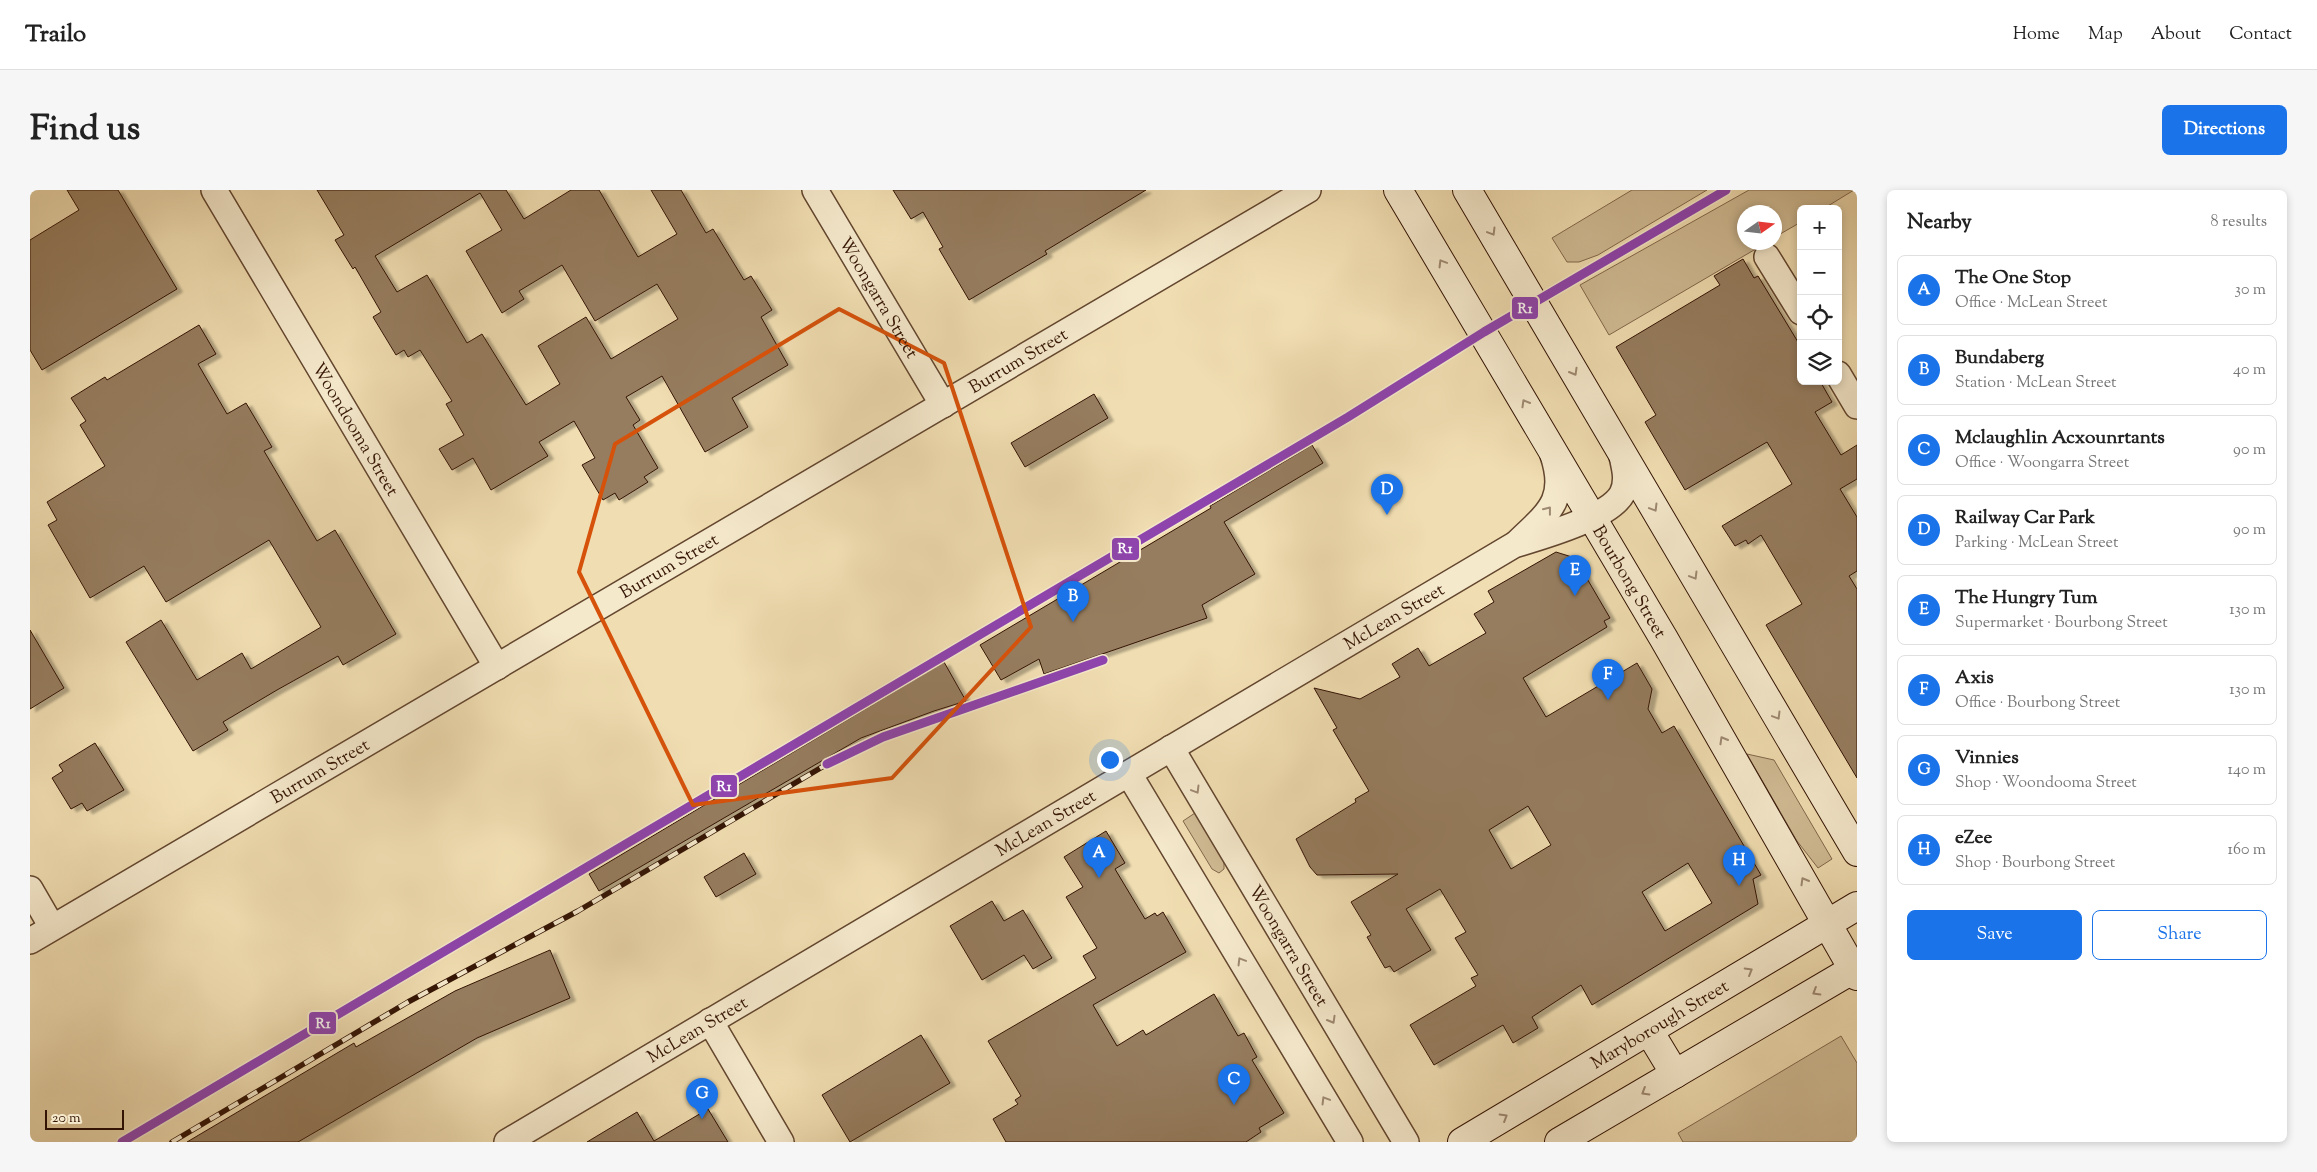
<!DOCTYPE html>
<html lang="en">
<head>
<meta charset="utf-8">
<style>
	:root { --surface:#fff; --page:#f6f6f6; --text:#222; --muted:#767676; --line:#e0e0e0; --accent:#1a73e8 }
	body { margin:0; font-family:"Sorts Mill Goudy",serif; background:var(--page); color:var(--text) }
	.controls { position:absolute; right:15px; top:15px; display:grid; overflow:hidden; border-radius:8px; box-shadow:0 2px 8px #0003 }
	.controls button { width:45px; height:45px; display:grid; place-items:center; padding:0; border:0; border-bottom:1px solid var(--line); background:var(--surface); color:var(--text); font:25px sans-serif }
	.compass { position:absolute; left:1707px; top:15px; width:45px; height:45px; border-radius:50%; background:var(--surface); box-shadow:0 2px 8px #0003; rotate:76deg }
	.scale { position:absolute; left:15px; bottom:12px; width:79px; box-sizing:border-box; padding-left:5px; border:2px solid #341404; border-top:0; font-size:14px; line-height:18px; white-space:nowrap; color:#341404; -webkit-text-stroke:4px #f5e9cc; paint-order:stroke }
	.you { position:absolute; left:1079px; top:569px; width:18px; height:18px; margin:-12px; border:4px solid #fff; border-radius:50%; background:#1a73e8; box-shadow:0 0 0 8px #1a73e833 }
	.badge { display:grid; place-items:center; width:32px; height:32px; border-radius:50%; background:var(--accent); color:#fff; font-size:16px; font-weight:700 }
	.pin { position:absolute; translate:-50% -41px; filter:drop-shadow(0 1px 2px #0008) }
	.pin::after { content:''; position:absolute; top:26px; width:18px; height:15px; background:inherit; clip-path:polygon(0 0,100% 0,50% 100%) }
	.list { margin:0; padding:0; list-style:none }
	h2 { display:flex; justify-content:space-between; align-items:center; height:65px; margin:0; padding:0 20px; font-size:21px }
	h2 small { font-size:16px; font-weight:400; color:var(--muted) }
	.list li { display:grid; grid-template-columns:32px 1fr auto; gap:15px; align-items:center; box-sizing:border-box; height:70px; margin:0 10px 10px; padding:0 10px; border:1px solid var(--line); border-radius:8px }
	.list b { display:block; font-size:19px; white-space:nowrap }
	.list p { margin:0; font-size:16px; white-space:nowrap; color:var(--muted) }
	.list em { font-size:16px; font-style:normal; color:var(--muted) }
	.actions { display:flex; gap:10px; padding:15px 20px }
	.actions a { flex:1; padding:11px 0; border:1px solid var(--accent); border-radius:8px; text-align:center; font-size:18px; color:var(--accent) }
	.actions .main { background:var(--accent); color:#fff }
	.icon { flex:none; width:28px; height:28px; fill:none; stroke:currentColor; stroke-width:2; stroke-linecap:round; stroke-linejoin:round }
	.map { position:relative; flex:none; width:1827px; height:952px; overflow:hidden; border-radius:8px }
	header { display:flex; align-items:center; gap:30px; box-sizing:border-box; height:70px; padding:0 25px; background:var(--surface); border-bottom:1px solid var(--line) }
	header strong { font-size:24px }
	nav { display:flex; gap:28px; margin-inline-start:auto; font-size:18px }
	.intro { display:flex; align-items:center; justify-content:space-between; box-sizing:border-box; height:120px; padding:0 30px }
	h1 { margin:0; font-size:35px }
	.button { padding:12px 22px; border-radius:8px; background:var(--accent); color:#fff; font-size:18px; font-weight:700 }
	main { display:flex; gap:30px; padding:0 30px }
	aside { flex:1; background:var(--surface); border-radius:8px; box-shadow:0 2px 8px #0003 }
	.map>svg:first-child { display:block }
	.green { fill:#d0bb94; stroke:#82684c }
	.building { fill:#967d5e; stroke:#341404; fill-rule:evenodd; filter:url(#shadow) }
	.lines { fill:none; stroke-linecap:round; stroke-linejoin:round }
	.street-casing { stroke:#63462f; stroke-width:28 }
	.secondary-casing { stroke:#341404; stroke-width:30 }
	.street { stroke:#f5e9cc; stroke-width:25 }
	.secondary { stroke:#f5e9cc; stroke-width:28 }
	.rail-casing { stroke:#341404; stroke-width:5.5 }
	.rail { stroke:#f5e9cc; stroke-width:4; stroke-dasharray:11; stroke-linecap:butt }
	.rail-1-casing { stroke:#f5e9cc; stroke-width:12 }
	.rail-1 { stroke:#8e44ad; stroke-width:9 }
	.oneway { stroke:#9e8972 }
	.marked { fill:none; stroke:#d6520b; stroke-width:4; stroke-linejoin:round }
	.labels { text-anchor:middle; stroke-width:4; stroke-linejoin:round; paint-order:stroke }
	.street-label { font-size:18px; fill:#341404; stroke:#f5e9cc }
	.line-badge { stroke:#f5e9cc; stroke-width:2 }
	.badge-label { font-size:14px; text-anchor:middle; font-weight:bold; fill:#fff }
</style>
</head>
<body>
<header>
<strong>Trailo</strong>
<nav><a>Home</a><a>Map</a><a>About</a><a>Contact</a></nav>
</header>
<div class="intro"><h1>Find us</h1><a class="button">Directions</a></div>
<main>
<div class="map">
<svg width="1827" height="952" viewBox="0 0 1827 952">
	<defs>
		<filter id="shadow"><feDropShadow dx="5.5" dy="3" stdDeviation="1" flood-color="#0004"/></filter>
	</defs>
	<rect width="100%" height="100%" fill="#f0ddb1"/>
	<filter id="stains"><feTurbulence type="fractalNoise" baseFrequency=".004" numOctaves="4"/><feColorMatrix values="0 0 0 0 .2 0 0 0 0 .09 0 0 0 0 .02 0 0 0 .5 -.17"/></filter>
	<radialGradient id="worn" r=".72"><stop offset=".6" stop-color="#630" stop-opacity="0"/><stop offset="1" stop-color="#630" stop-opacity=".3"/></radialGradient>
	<!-- green -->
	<path class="green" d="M1602 0H1677L1568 65 1549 72H1537L1522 48Z
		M1719 0H1827H1824L1793 19H1771V32L1745 47 1744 22H1714V52L1736 53 1579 145 1550 95Z
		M1717 564 1744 570 1802 669 1788 678 1767 651Z
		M1165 623 1194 672V679L1189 683 1182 679 1153 631Z
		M1811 846 1827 873V952H1653L1648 943Z"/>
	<!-- building -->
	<path class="building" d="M37 0H88L147 99 12 180 0 160V50L49 20Z
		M287 0H476L494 29 541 0H569L608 67 647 44 621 0H651L676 43 683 39 714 90 721 86 742 120 731 127 758 175 702 208 718 237 675 262 632 186 596 207 610 230 603 235 628 278 614 287 618 292 589 310 585 303 573 310 552 275 565 268 544 231 509 252 518 266 461 300 443 268 422 280 409 259 434 245 416 214 422 211 390 160 378 167 374 160 366 165 343 127 351 122 325 77 323 79 305 50 314 45ZM450 3 472 40 436 61 472 123 494 109 489 101 532 75 565 131 627 94 648 129 581 169 556 127 508 156 530 194 496 215 452 144 437 153 397 85 367 102 345 66Z
		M863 0H1116L1015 61 1017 64 939 110 909 59 913 57 893 22 881 29Z
		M1713 69 1724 88 1728 86 1771 157V191H1790L1802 212 1785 222 1811 265 1827 255V289L1810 299 1827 327V381L1819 386 1827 399V588L1736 435 1772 414 1731 345 1718 354 1716 350 1705 356 1692 336 1762 294 1737 252 1655 300 1615 232 1626 225 1586 157 1690 95 1684 86Z
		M169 135 186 164 168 174 197 224 216 213 242 257 234 261 287 351 305 340 366 444 313 475 308 466 247 500 193 532 198 540 163 561 96 452 131 430 167 490 212 463 221 479 291 437 239 350 136 412 114 376 60 408 18 335 27 330 17 312 75 276 50 235 56 231 41 208 75 187 77 190Z
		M1064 204 1078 228 995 277 981 253Z
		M1282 255 1293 273 1194 332 1225 384 1172 415 1177 428 1014 484 1009 469 971 490 950 455 1181 318 1180 316Z
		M1526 362 1545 368 1580 428 1574 431 1577 437 1493 488 1516 527 1607 473 1622 499 1618 519 1632 543 1644 536 1731 685 1723 689 1728 714 1562 815 1551 795 1502 827 1508 838 1483 853 1473 835 1404 875 1380 835 1446 796 1441 788 1448 785 1425 748 1436 742 1410 699 1376 719 1401 760 1364 782 1360 776 1355 778 1337 747 1341 745 1321 712 1368 684 1287 685 1280 677 1266 649 1326 612 1325 609 1339 601 1303 540 1307 538 1284 498 1330 509 1370 487 1362 474 1388 458 1399 476 1456 443 1444 424 1464 412 1458 401ZM1498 616 1521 655 1481 679 1459 640ZM1658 673 1682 713 1635 741 1612 702Z
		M0 440 34 498 0 519Z
		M914 472 936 511 904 521 831 548 569 701 559 684Z
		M65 553 94 600 57 621 52 613 41 619 22 588 33 581 29 575Z
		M1076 641 1095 673 1085 679 1115 729 1125 723 1127 726 1133 722 1156 762 1063 815 1087 856 1113 840 1116 845 1184 804 1208 846 1214 843 1227 867 1222 870 1254 923 1229 938 1231 942 1216 952H976L963 929 988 914 985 910 991 906 958 851 1066 788 1053 766 1067 758 1036 707 1053 697 1034 667Z
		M714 663 726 684 686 707 674 687Z
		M962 711 974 731 993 720 1022 768 1003 779 994 765 952 790 920 736Z
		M520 760 540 808 447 848 268 952H157L324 853 326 857 425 801Z
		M891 845 920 893 820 952 792 905Z
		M678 919 698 952H557L607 922 624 951Z"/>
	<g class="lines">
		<!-- street casing -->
		<g class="street-casing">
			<g id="street">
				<path id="s1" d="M184 0 467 477"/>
				<path id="s2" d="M785 0 913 215"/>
				<path d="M1737 67 1771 122"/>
				<path d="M1808 184 1827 216"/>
				<path d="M1488 352C1518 323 1538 310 1523 265"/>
				<path id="s3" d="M1141 558 1376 952"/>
				<path d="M1099 584 1320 952"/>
				<path d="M0 699 22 737"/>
				<path id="s4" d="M0 751 1278 0"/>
				<path d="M680 831 751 952"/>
				<path id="s5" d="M477 952 1484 355C1510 347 1579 328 1592 304 1599 290 1594 276 1591 262"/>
			</g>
		</g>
		<!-- secondary casing -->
		<g class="secondary-casing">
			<g id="secondary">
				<path id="s6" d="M1368 0 1634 449 1827 786"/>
				<path d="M1437 0 1827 662"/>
				<path d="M1619 841 1645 884"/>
				<path id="s7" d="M1432 952 1827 716"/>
				<path d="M1529 952 1827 777"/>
			</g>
		</g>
		<!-- street -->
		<use href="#street" class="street"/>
		<!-- secondary -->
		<use href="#secondary" class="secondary"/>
		<!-- rail casing -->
		<g class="rail-casing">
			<path id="rail" d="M142 952 378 812 548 721 799 573 853 547 1073 470"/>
		</g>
		<!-- rail -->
		<use href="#rail" class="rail"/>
		<!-- rail-1 casing -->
		<g class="rail-1-casing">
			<path id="rail-1" d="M797 574 853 547 1073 470
				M92 952 1318 227 1454 142 1696 0"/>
		</g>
		<!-- rail-1 -->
		<use href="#rail-1" class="rail-1"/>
	</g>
	<!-- one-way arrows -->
	<defs><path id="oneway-chevron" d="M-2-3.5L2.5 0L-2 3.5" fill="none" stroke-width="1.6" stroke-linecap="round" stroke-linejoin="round" transform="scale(1.25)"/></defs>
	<g class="oneway">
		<use href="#oneway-chevron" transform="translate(1462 42) rotate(59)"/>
		<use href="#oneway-chevron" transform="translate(1412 73) rotate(-121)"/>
		<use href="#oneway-chevron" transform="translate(1544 182) rotate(60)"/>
		<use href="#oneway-chevron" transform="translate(1495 213) rotate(-120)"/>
		<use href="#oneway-chevron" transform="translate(1624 318) rotate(59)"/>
		<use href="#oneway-chevron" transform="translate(1518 320) rotate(-52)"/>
		<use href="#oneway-chevron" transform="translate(1664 386) rotate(59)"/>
		<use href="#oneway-chevron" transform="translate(1747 526) rotate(59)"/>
		<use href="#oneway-chevron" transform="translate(1693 550) rotate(-120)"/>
		<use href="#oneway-chevron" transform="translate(1166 600) rotate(59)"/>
		<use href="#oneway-chevron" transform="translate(1774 691) rotate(-120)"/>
		<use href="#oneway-chevron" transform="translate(1211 771) rotate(-121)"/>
		<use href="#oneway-chevron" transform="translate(1719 781) rotate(-30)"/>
		<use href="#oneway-chevron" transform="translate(1786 802) rotate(149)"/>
		<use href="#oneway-chevron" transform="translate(1302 830) rotate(60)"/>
		<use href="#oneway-chevron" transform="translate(1615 902) rotate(149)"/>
		<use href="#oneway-chevron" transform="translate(1295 910) rotate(-121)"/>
		<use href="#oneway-chevron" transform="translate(1474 927) rotate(-31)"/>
	</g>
	<!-- marked area -->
	<path class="marked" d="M809 119 914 173 1001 437 862 588 663 615 549 382 585 254Z"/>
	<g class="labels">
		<!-- street labels -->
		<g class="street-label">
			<text dy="6" stroke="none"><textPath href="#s2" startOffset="125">Woongarra Street</textPath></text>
			<text dy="6" stroke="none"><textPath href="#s4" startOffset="1146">Burrum Street</textPath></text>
			<text dy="6" stroke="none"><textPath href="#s1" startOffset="278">Woondooma Street</textPath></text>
			<text dy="6" stroke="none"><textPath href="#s4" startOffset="741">Burrum Street</textPath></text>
			<text dy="6" stroke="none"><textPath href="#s6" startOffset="455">Bourbong Street</textPath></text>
			<text dy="6" stroke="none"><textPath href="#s5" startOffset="1031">McLean Street</textPath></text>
			<text dy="6" stroke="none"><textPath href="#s4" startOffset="336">Burrum Street</textPath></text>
			<text dy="6" stroke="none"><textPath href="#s5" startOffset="626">McLean Street</textPath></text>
			<text dy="6" stroke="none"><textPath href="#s3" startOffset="230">Woongarra Street</textPath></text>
			<text dy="6" stroke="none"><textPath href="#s7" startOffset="230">Maryborough Street</textPath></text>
			<text dy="6" stroke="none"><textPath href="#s5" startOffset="221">McLean Street</textPath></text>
		</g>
	</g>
	<g class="line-badge">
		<rect x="1481" y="106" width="28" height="24" rx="5" fill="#8e44ad"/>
		<rect x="1081" y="347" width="29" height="24" rx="5" fill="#8e44ad"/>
		<rect x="680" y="584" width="28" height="24" rx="5" fill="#8e44ad"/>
		<rect x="278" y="821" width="29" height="24" rx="5" fill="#8e44ad"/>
	</g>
	<g class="badge-label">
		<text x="1495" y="123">R1</text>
		<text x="1095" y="363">R1</text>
		<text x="694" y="601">R1</text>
		<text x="293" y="838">R1</text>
	</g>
	<rect width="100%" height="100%" filter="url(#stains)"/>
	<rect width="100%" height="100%" fill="url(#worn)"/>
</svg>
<div class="controls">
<button>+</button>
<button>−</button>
<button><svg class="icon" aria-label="locate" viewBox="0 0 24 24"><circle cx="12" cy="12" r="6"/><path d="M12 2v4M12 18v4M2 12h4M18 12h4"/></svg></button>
<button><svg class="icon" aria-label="layers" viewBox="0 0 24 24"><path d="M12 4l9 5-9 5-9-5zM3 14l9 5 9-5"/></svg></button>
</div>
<svg class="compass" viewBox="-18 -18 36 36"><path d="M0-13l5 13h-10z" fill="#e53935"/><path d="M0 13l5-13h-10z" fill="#767676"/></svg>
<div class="scale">20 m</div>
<div class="you"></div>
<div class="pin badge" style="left:1069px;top:688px">A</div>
<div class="pin badge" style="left:1043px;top:432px">B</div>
<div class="pin badge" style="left:1204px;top:915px">C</div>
<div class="pin badge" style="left:1357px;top:325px">D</div>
<div class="pin badge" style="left:1545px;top:406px">E</div>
<div class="pin badge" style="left:1578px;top:510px">F</div>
<div class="pin badge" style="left:672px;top:929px">G</div>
<div class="pin badge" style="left:1709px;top:696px">H</div>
</div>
<aside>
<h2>Nearby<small>8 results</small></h2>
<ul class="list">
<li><span class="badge">A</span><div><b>The One Stop</b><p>Office · McLean Street</p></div><em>30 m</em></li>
<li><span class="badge">B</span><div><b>Bundaberg</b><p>Station · McLean Street</p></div><em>40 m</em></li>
<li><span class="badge">C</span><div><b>Mclaughlin Acxounrtants</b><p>Office · Woongarra Street</p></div><em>90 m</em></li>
<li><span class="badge">D</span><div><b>Railway Car Park</b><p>Parking · McLean Street</p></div><em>90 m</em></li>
<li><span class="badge">E</span><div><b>The Hungry Tum</b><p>Supermarket · Bourbong Street</p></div><em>130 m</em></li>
<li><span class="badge">F</span><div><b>Axis</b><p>Office · Bourbong Street</p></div><em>130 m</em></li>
<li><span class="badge">G</span><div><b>Vinnies</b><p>Shop · Woondooma Street</p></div><em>140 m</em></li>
<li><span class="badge">H</span><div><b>eZee</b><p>Shop · Bourbong Street</p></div><em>160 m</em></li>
</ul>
<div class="actions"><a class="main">Save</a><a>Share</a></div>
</aside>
</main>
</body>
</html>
